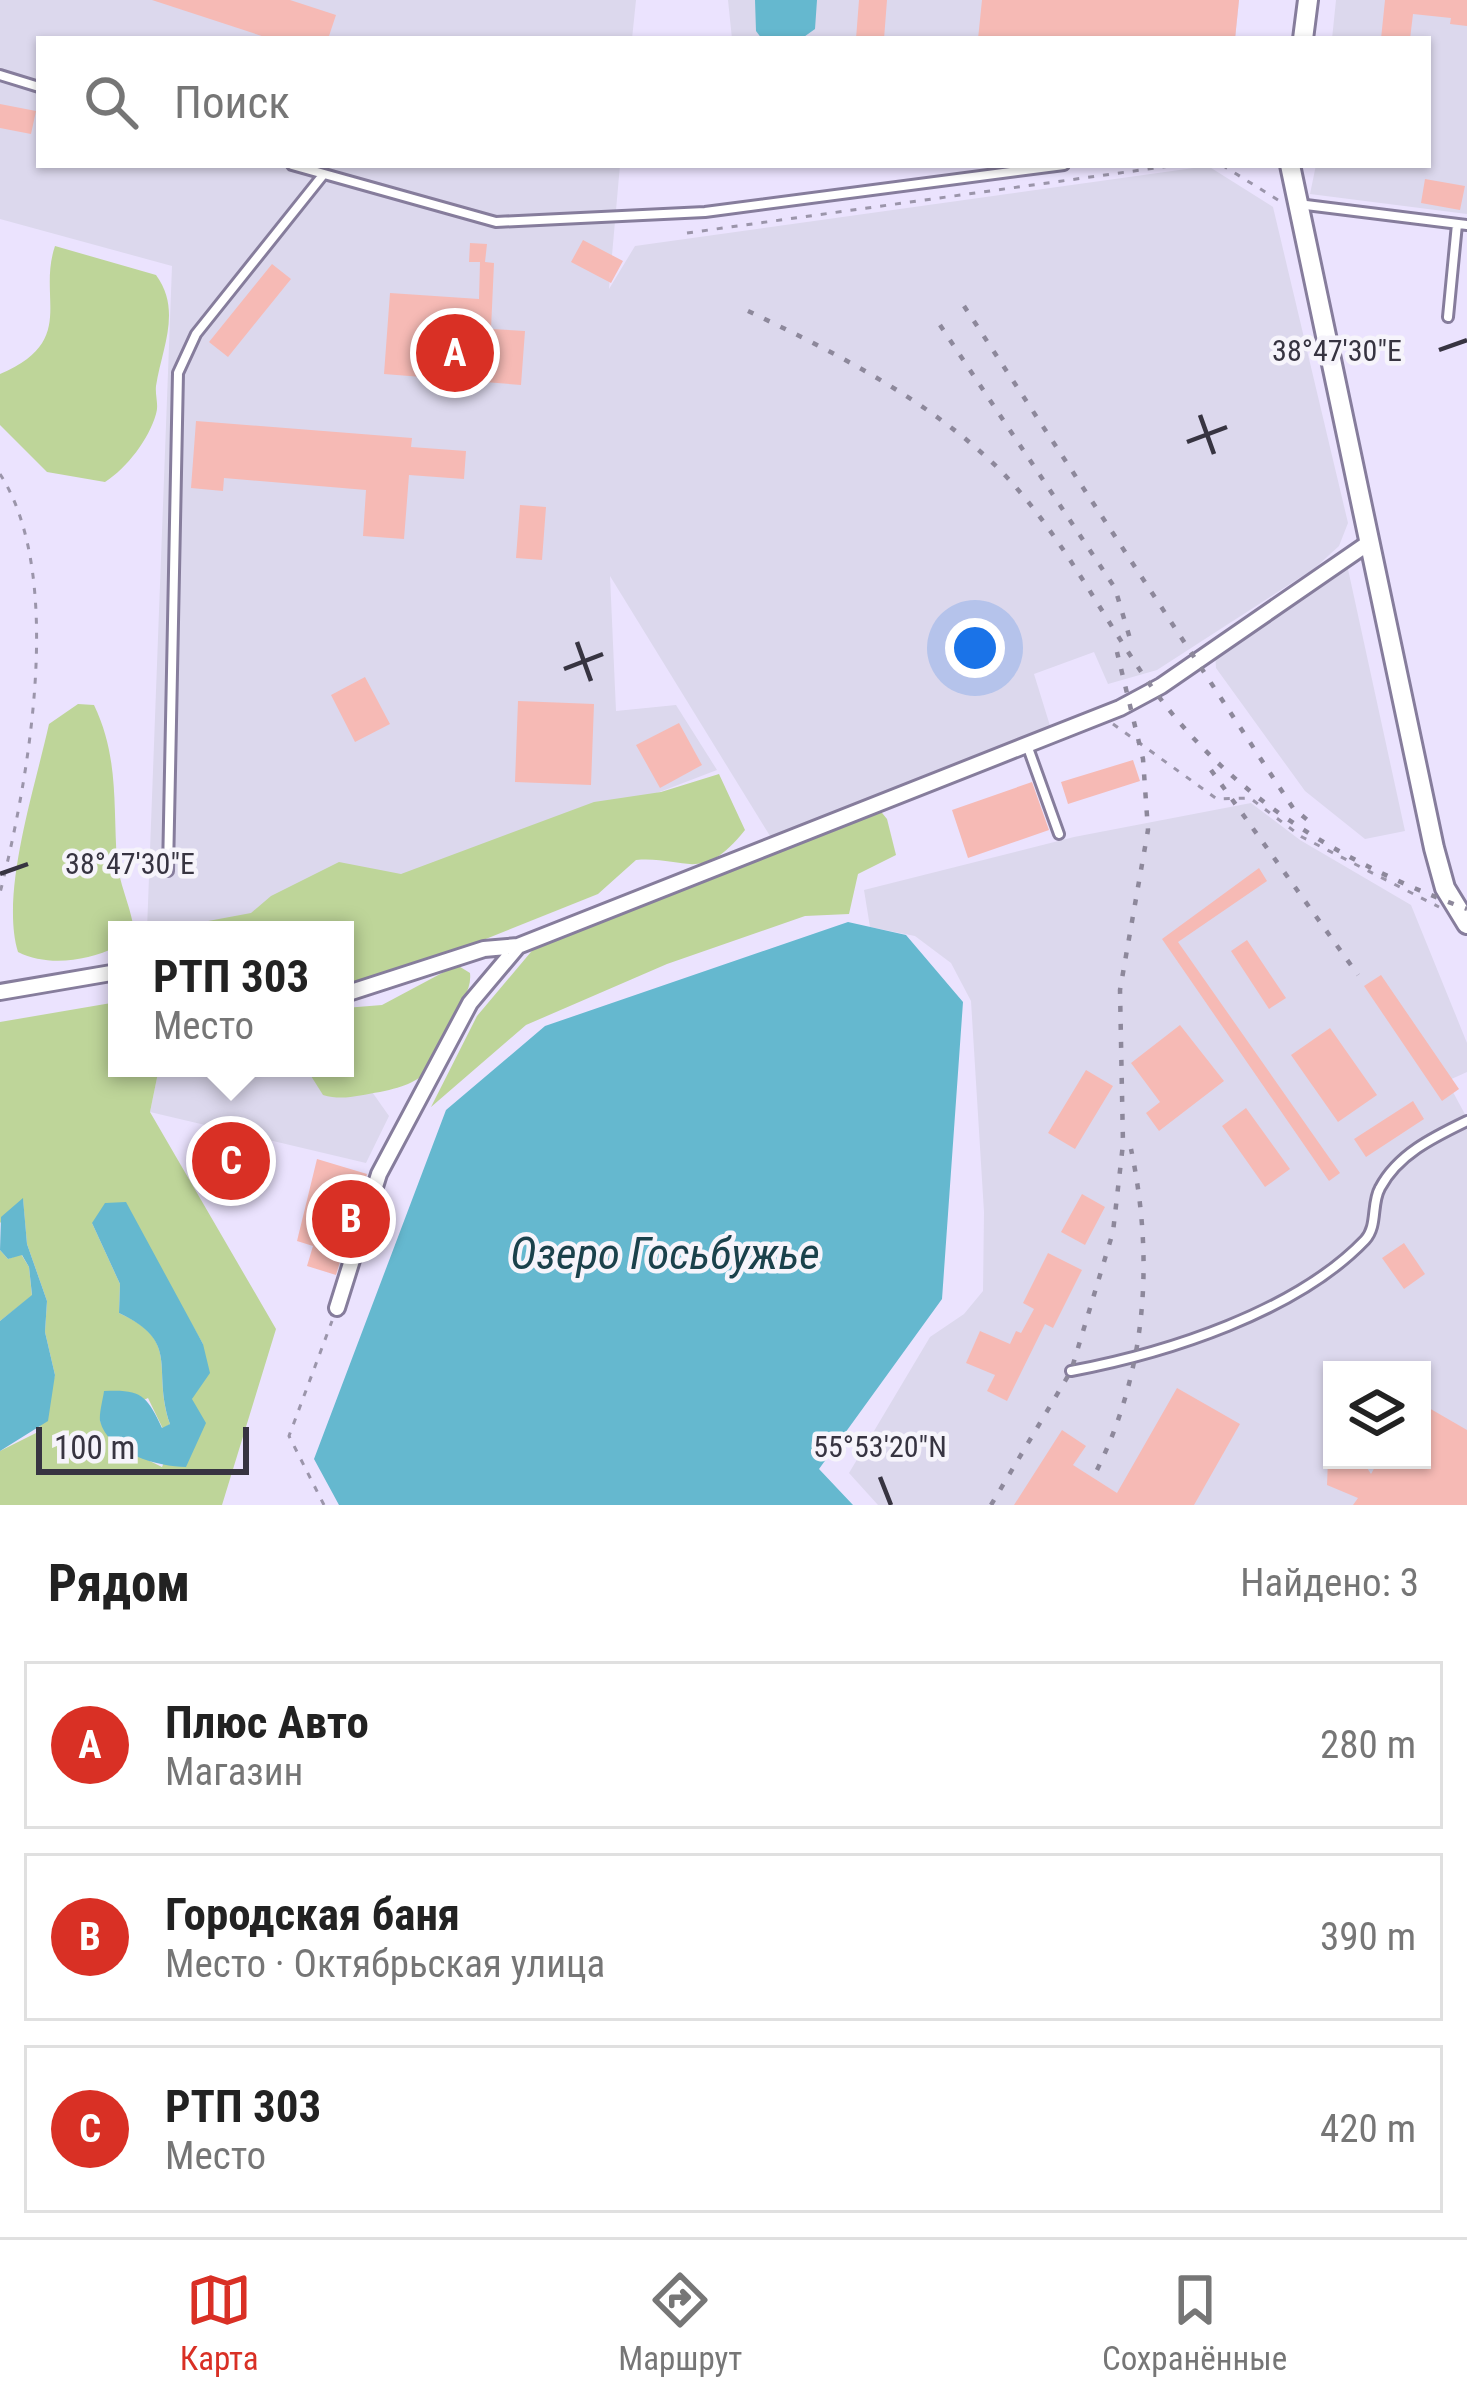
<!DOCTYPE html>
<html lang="ru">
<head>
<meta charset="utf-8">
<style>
	:root { --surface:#fff; --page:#f2f2f2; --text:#222; --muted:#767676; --line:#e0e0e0; --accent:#d93025 }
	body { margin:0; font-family:"Roboto Condensed",sans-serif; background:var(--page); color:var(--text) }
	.controls { position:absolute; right:36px; bottom:36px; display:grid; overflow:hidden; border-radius:0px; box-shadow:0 3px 9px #0004 }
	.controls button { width:108px; height:108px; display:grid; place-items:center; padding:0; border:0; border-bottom:3px solid var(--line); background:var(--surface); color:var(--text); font:60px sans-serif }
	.scale { position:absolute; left:36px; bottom:30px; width:213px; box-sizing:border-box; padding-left:12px; border:6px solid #373441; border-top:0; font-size:33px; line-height:42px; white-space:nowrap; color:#373441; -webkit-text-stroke:9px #f6f4fb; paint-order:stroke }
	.you { position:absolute; left:975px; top:648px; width:42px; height:42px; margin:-30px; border:9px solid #fff; border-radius:50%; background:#1a73e8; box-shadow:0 0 0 18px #1a73e833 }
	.badge { display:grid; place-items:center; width:78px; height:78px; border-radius:50%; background:var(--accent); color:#fff; font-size:39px; font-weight:700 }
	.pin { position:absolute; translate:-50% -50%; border:6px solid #fff; box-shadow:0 3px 12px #0006 }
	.popup { position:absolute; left:108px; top:921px; width:246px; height:156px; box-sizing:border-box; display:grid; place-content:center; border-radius:0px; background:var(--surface); filter:drop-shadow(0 3px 9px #0005); font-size:39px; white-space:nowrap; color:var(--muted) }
	.popup b { font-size:45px; color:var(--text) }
	.popup::after { content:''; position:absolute; left:50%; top:100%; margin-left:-24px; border:24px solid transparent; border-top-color:var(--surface) }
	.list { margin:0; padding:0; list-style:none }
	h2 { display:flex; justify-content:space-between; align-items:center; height:156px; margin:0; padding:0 48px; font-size:51px }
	h2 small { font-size:39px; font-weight:400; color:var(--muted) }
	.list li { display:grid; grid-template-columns:78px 1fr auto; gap:36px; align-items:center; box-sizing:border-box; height:168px; margin:0 24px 24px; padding:0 24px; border:3px solid var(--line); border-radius:0px }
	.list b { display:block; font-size:45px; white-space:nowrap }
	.list p { margin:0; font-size:39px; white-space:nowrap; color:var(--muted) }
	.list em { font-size:39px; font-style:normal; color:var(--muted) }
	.icon { flex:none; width:66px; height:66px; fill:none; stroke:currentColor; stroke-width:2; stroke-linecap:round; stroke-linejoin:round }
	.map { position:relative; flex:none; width:1467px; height:1505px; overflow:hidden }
	.search { position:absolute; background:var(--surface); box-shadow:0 3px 9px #0004; left:36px; right:36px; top:36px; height:132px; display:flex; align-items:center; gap:30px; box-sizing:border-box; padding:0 42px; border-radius:0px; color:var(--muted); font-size:45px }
	.sheet { height:732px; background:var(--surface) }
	nav { display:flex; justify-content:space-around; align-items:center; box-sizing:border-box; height:168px; border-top:3px solid var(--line); background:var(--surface); font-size:33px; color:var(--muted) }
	nav a { display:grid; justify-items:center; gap:6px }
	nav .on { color:var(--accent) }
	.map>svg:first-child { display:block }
	.industrial { fill:#dcd8ed; fill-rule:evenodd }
	.green { fill:#bed599; fill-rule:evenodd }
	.water { fill:#65b8cf }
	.building { fill:#f6bab5 }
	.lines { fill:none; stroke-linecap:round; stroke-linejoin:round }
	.lane-casing { stroke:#867d9c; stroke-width:14 }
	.street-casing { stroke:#867d9c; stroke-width:20 }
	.secondary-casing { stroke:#867d9c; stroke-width:24 }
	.path { stroke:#9b95aa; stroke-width:3; stroke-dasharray:6 9; stroke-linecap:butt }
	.lane { stroke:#fff; stroke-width:8 }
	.street { stroke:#fff; stroke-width:14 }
	.secondary { stroke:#fff; stroke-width:18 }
	.rail { stroke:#8d889b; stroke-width:4.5; stroke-dasharray:6 12; stroke-linecap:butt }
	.ticks { fill:none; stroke:#373441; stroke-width:4.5 }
	.labels { text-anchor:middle; stroke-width:9; stroke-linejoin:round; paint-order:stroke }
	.water-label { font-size:45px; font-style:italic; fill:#1a414b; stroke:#f6f4fb }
	.ticks-label { font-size:30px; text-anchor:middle; fill:#373441; stroke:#f6f4fb; stroke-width:9; stroke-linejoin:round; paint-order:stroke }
</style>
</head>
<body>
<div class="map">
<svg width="1467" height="1505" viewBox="0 0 1467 1505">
	<rect width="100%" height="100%" fill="#ebe3fe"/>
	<!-- industrial -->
	<path class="industrial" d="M0 0H636L632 39H39V165H620L609 289 635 246 1208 166 1273 207 1348 523 1339 546 1315 568 1157 670 1108 684 1094 652 1034 674 1051 729 770 836 610 576 616 711 676 705 717 770 299 930H147L172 266 0 219Z
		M728 0H1239L1235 39H732Z
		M1336 0H1467V214L1310 194 1316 165H1428V39H1332Z
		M1346 560 1405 831 1365 839 1305 791 1216 668 1215 650Z
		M1251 803 1300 840 1411 905 1467 1043V1072L1447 1081 1467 1118V1505H878L849 1473 930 1337 964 1314 983 1291 984 1212 971 1001 951 963 915 936 870 927 864 890 1074 837ZM1332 1370H1422V1460H1332Z
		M159 1068H345L363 1079 389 1116 366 1163 150 1112Z"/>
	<!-- green -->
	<path class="green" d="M55 246 156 275C182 310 162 348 156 386 155 396 159 405 156 414 149 439 127 468 105 482L47 472 0 425V374C78 341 37 299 55 246Z
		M78 704 94 705C119 757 113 805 117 861 119 882 129 903 133 924L130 930H117L116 947C87 961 48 967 18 952 0 893 35 788 49 724Z
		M719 774 745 830C701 885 686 856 636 860L598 894 431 961 348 984 345 930H160L251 913 271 896 339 862 401 874 594 802 661 792Z
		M878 808 887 819 896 855 858 874 849 914 805 916 667 964 526 1025 431 1107 477 1016 541 940Z
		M457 965 470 973C472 991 460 1001 454 1017 435 1066 433 1081 380 1092 360 1095 343 1101 323 1095L306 1068H345V1008L382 1005Z
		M117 1002V1068H159L150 1112 276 1329 222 1505H0V1451L38 1432 55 1375 45 1332 47 1301 27 1244 23 1199 0 1223V1022ZM92 1223 168 1283 203 1344 192 1399 162 1467 113 1443 100 1421 148 1398 163 1429 170 1424C151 1369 182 1341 119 1313L120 1284Z
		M0 1250 8 1259 21 1254 29 1267 32 1296 0 1321Z"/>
	<!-- water -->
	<path class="water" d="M755 0H817L815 29 801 39H762L756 31Z
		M848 922 906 935 963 1002 942 1299 819 1469 853 1505H339L314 1459 446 1110 545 1026Z
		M23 1198 27 1244 47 1301 45 1332 55 1375 48 1421 0 1451V1321L32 1295 29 1267 22 1255 8 1259 0 1250 1 1217Z
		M126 1202 203 1344 210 1373 192 1399 206 1423 186 1467C159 1467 108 1453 100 1421 99 1413 103 1399 104 1391 141 1389 147 1395 162 1428L170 1424C151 1367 182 1343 119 1313L120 1284 92 1223 105 1203Z"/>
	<!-- building -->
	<path class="building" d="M152 0H290L336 15 328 39H271Z
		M859 0H887L884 39H856Z
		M982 0H1239L1235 39H978Z
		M1385 0H1467V26L1450 24 1451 18 1413 14 1410 39H1381Z
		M0 104 36 111 31 134 0 128Z
		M1425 179 1465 186 1460 210 1421 203Z
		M583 240 623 261 611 283 571 262Z
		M470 243 487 244 485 262 494 263 491 329 525 331 521 385 384 374 390 293 479 299 480 262H469Z
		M272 264 291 279 228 357 209 342Z
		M196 421 412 438 411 447 466 451 464 479 409 475 404 539 363 536 366 490 224 478 223 491 191 488Z
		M520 505 546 507 542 560 516 558Z
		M365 677 390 724 355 742 331 695Z
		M518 701 594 704 591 785 515 782Z
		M679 723 702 765 660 788 636 745Z
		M1133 760 1140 781 1068 804 1061 782Z
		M1032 782 1049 830 968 858 952 810Z
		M1259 868 1267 881 1178 942 1340 1173 1329 1181 1162 939Z
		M1247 940 1286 998 1269 1009 1231 951Z
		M1381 975 1459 1089 1442 1101 1364 986Z
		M1180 1025 1224 1081 1159 1131 1146 1113 1160 1102 1131 1063Z
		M1330 1028 1377 1095 1338 1122 1291 1055Z
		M1086 1070 1113 1086 1075 1149 1048 1133Z
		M1413 1101 1424 1119 1366 1157 1354 1139Z
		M1246 1108 1290 1169 1265 1187 1222 1126Z
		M212 1146 255 1159 249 1177 206 1164Z
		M317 1159 367 1174 336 1275 307 1266 313 1246 297 1241Z
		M1082 1194 1105 1207 1085 1245 1061 1232Z
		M1404 1243 1425 1274 1404 1289 1382 1258Z
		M1048 1253 1082 1270 1053 1328 1045 1324 1007 1401 987 1391 995 1375 966 1363 980 1331 1010 1344 1016 1331 1021 1333 1034 1309 1023 1303Z
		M1177 1388 1240 1424 1194 1505H1014L1062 1430 1086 1446 1073 1465 1117 1493Z
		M1422 1404 1467 1430V1505H1353L1358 1498 1327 1485 1328 1460H1362L1371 1474 1379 1460H1422Z"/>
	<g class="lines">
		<!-- lane casing -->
		<g class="lane-casing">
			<path id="lane" d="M0 75 39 87
				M292 165 496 222 705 212 1064 165
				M1298 204 1467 225
				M1448 317 1457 224
				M1027 745 1059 834
				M168 871 178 373 196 334 323 175
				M1071 1371C1167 1353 1296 1312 1365 1240 1378 1226 1371 1204 1380 1188 1398 1154 1434 1137 1467 1121"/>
		</g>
		<!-- street casing -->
		<g class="street-casing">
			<path id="street" d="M0 992 117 972
				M345 994 484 949 518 946
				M337 1308 379 1174 470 1003 518 946 1120 708 1161 686 1367 544"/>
		</g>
		<!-- secondary casing -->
		<g class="secondary-casing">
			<path id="secondary" d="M1303 39 1308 0
				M1290 165 1434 848 1445 888 1467 924"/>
		</g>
		<!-- path -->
		<path class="path" d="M1222 165 1278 200
			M687 233 1177 165
			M0 474C66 576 28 782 0 893
			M1113 724 1217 799 1250 798 1302 837 1439 907
			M324 1505 289 1436 332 1321"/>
		<!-- lane -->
		<use href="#lane" class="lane"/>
		<!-- street -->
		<use href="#street" class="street"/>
		<!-- secondary -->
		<use href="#secondary" class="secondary"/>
		<!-- rail -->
		<path class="rail" d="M964 306 1293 808 1311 823
			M748 311C836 353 931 401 1001 471 1058 530 1096 605 1142 673 1221 791 1336 861 1467 909
			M940 325 1115 588 1131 642
			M1211 770 1358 975
			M1097 1470C1147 1369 1154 1258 1131 1149
			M991 1505 1071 1371 1113 1232 1123 1144 1120 990 1148 830 1143 759 1117 652"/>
	</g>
	<!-- ticks -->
	<path class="ticks" d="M1439 350 1467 340M1200 415 1214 454M1187 442 1227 427M577 642 591 681M564 669 603 654M0 874 28 864M880 1477 891 1505"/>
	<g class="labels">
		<!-- water labels -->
		<g class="water-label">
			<text x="665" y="1269">Озеро Госьбужье</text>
		</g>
	</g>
	<g class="ticks-label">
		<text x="1337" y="361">38°47'30"E</text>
		<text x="130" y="874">38°47'30"E</text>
		<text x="880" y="1457">55°53'20"N</text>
	</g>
</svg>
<div class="controls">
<button><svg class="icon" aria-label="layers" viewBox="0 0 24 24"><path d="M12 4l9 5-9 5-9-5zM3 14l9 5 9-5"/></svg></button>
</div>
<div class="scale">100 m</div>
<div class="you"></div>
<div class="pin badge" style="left:455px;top:353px">A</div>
<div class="pin badge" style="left:351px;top:1219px">B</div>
<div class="pin badge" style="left:231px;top:1161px">C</div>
<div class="popup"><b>РТП 303</b>Место</div>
<div class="search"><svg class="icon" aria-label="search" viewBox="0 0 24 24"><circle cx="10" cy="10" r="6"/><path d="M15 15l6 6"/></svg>Поиск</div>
</div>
<section class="sheet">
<h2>Рядом<small>Найдено: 3</small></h2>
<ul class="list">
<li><span class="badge">A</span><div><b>Плюс Авто</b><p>Магазин</p></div><em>280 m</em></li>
<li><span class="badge">B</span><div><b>Городская баня</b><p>Место · Октябрьская улица</p></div><em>390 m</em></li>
<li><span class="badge">C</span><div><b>РТП 303</b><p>Место</p></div><em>420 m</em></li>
</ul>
</section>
<nav>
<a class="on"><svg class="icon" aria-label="map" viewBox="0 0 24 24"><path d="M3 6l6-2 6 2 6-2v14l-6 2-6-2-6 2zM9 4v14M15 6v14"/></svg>Карта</a>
<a><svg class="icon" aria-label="directions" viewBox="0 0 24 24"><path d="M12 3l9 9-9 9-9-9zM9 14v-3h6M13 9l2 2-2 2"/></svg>Маршрут</a>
<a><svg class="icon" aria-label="saved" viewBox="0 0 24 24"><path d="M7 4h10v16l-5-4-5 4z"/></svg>Сохранённые</a>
</nav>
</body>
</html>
